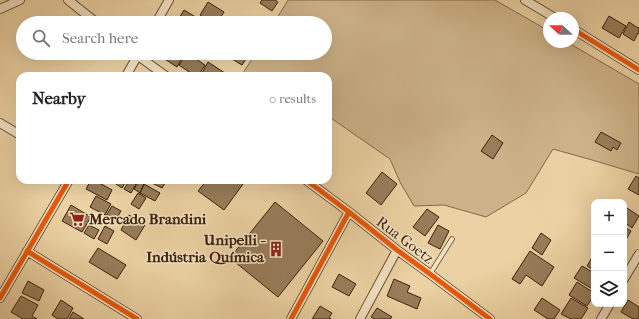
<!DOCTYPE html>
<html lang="en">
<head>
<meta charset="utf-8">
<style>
	:root { --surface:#fff; --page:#f2f2f2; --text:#222; --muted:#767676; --line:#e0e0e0 }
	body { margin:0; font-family:"IM FELL French Canon",serif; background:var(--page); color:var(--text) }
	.controls { position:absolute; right:12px; bottom:12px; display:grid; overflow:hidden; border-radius:8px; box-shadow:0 4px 16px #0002 }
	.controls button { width:36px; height:36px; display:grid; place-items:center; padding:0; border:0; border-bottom:1px solid var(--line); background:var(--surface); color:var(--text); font:20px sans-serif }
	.compass { position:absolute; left:543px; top:12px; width:36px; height:36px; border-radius:50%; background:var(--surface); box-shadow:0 4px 16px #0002; rotate:292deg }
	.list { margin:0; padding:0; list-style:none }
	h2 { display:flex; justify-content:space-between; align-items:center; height:52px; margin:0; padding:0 16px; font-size:17px }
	h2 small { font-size:13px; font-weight:400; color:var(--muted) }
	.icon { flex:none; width:22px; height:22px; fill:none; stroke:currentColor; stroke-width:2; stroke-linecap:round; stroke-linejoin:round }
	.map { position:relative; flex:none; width:639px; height:319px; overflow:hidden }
	.search { position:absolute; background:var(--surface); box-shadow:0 4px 16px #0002; left:16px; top:16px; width:316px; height:44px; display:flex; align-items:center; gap:10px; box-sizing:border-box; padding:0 14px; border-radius:22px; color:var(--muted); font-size:15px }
	.panel { position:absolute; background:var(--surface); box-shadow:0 4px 16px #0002; left:16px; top:72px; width:316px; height:112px; border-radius:12px }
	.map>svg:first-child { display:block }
	.green { fill:#ceb389; stroke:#866a4a }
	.building { fill:#987d5a; stroke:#3e220a }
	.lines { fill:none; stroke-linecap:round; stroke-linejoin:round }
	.service-casing { stroke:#694e30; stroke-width:5.5 }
	.minor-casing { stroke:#694e30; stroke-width:10 }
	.service { stroke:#f2e1c3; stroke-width:4 }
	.minor { stroke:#f2e1c3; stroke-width:8 }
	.cycleway-casing { stroke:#f2e1c3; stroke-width:8 }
	.cycleway { stroke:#e8590c; stroke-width:5 }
	.labels { text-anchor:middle; stroke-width:3; stroke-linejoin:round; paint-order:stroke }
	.poi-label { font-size:15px; font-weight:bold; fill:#3e220a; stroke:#f2e1c3; text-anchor:start }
	.street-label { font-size:15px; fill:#3e220a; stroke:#f2e1c3 }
</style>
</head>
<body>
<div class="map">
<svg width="639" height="319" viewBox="0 0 639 319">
	<rect width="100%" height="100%" fill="#ebd1a3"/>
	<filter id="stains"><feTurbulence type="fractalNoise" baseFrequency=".005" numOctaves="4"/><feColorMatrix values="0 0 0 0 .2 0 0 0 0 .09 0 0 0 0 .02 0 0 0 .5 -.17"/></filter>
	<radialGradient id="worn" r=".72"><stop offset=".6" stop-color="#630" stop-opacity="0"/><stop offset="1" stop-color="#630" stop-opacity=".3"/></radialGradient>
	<!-- green -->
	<path class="green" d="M288 0H495L549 31V42H567L639 84V174L592 160 553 149 526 193 486 217 444 205 414 206 400 182 390 159 328 116V76H241L256 53H325V23H274Z"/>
	<!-- building -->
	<path class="building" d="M262 0H275L278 2 272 11 260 3Z
		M208 2 224 12 217 23H213L200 15Z
		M184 10 204 22V23H176Z
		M609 16 626 26 619 38 602 28Z
		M629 22 638 28 639 27V34L638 33 634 41 623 34Z
		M162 53H185L177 67 160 56Z
		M187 53 205 65 198 76H195L179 65Z
		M236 53H250L242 65 232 59Z
		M208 62 228 75 227 76H206L202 73Z
		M601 132 621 143 617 150 613 147 611 151 595 142Z
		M492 135 503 143 493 159 481 151Z
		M382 172 397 184 381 205 366 193Z
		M636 176 639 178V195L628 189Z
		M91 180H94L112 190 107 200 86 189Z
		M110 180H127L122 188Z
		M130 180 136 184 131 193 124 189Z
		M151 180H167L162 188 150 182Z
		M207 180H246L224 210 198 191Z
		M139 181 144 184 140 193 134 189Z
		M144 184 160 193 155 201 140 193Z
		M138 193 146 198 139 209 131 204Z
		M96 196 111 204 105 215 90 207Z
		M275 202 323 241 278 297 230 258Z
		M71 205 91 217 82 232 62 221Z
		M112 206 121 211 115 221 106 216Z
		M624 206 639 216 632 228 624 222Z
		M427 209 439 217 425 236 413 227Z
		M129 215 145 225 136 240 121 230Z
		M89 225 99 230 94 239 84 233Z
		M438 225 449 231 440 249 428 243Z
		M105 226 114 231 107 244 98 239Z
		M624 227 631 231 624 243Z
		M541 233 551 240 542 255 532 248Z
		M98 248 126 265 117 279 89 262Z
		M530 251 554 267 542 286 526 275 520 284 512 279Z
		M594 254V270L587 266Z
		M582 266 594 273V290L574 278Z
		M339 274 356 284 349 296 332 287Z
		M394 279 410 286 407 292 421 298 417 309 387 296Z
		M28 281 44 290 39 301 22 293Z
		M577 282 594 293V295L587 306 569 295Z
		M21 296 38 305 32 316 37 319H23L11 312Z
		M542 298 560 310 554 319H548L534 310Z
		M571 298 588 308 581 319H571L561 314Z
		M61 300 73 308 67 319H58L52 315Z
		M628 300 639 307V317L638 319H633L621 312Z
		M320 306 332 313 329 318 331 319H312Z
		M377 308 392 317 390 319H374L371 317Z
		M73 312 84 319H69Z"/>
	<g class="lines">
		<!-- service casing -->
		<g class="service-casing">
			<path id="service" d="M430 274 452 239"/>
		</g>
		<!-- minor casing -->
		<g class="minor-casing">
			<path id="minor" d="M68 0 97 23
				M525 0 555 18
				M0 9 20 0
				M156 23 169 0
				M573 29 639 70
				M134 53 166 76
				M126 76 139 53
				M0 123 20 135
				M306 180 349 212 397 250 430 274 490 319
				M27 251 137 319
				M624 279 639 254
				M0 298 69 180
				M291 319 349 212
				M360 319 397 250
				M601 319 610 304"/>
		</g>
		<!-- service -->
		<use href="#service" class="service"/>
		<!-- minor -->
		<use href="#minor" class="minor"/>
		<!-- cycleway casing -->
		<g class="cycleway-casing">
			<path id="cycleway" d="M573 29 639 70
				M306 180 349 212 397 250 430 274 490 319
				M27 251 137 319
				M0 298 69 180
				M291 319 349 212"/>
		</g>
		<!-- cycleway -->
		<use href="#cycleway" class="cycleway"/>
	</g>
	<!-- icons -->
	<defs>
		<g id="supermarket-bare" transform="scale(1.2)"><path d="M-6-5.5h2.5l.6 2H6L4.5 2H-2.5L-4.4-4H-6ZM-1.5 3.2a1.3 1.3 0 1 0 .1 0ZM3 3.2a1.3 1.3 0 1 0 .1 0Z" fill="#8f2418" stroke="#f2e1c3" stroke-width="2.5" paint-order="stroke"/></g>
		<g id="building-bare" transform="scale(1.2)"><path d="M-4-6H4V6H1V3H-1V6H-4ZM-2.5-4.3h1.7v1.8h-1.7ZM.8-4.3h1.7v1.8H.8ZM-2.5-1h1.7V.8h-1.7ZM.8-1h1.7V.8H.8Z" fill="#8f2418" stroke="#f2e1c3" stroke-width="2.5" paint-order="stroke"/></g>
	</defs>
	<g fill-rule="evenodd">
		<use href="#supermarket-bare" x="77" y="219"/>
		<use href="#building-bare" x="276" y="249"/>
	</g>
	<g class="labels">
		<!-- poi labels -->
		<g class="poi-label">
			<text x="89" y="224">Mercado Brandini</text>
			<text x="264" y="245" text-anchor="end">Unipelli -<tspan x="264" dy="17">Indústria Química</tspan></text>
		</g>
		<!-- street labels -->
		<g class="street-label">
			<text transform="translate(405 240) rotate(37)" y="5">Rua Goetz</text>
		</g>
	</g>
	<rect width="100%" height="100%" filter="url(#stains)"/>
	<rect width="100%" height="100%" fill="url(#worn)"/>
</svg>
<div class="controls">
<button>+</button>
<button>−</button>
<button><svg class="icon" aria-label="layers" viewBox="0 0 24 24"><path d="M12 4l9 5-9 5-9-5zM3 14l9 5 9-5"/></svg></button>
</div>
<svg class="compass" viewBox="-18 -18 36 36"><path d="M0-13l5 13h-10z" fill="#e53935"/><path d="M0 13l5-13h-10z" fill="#767676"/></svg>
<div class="search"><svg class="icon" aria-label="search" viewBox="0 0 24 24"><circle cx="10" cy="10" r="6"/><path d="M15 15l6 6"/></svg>Search here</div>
<section class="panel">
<h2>Nearby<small>0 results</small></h2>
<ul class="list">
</ul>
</section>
</div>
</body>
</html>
